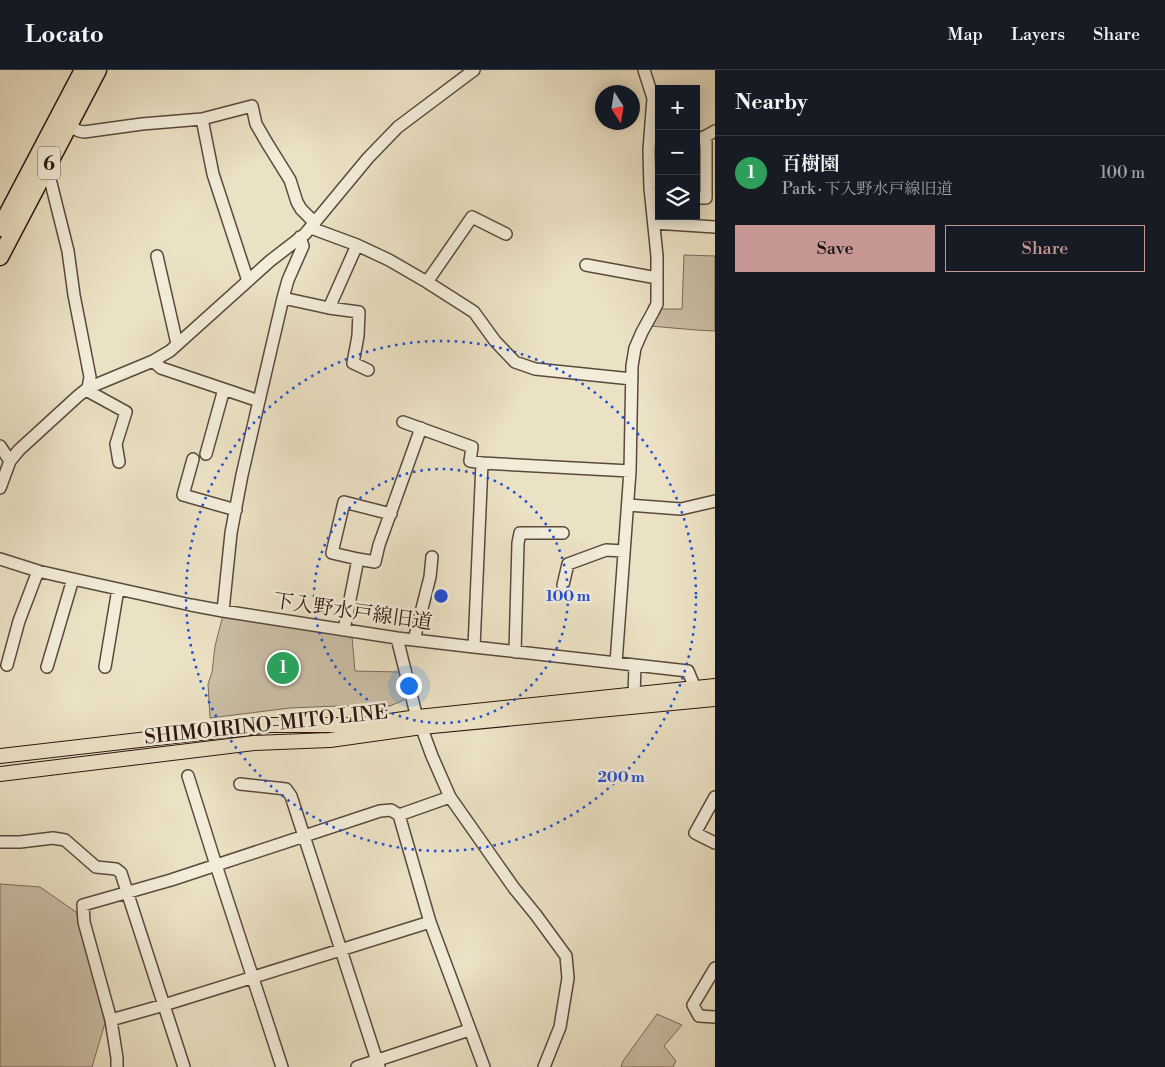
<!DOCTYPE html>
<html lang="en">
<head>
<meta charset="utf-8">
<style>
	:root { --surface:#171b24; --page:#242831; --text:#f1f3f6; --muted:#9ea1a6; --line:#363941; --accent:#c59692 }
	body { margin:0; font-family:"Libre Bodoni","Noto Serif JP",serif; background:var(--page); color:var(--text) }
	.controls { position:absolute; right:15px; top:15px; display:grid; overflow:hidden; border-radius:0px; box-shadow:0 2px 12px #0003 }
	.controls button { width:45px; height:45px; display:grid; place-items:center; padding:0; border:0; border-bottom:1px solid var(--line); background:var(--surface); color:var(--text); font:25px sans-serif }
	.compass { position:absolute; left:595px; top:15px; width:45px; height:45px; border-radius:50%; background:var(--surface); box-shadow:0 2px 12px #0003; rotate:168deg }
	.you { position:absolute; left:408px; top:615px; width:18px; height:18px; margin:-12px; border:4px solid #fff; border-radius:50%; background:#1a73e8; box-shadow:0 0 0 8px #1a73e833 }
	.badge { display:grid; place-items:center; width:32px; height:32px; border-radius:50%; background:var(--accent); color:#fff; font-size:16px; font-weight:700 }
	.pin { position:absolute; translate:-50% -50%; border:2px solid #fff; box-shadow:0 1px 5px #0006 }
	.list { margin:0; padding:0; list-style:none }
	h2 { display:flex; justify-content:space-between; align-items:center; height:65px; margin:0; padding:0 20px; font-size:21px }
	h2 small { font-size:16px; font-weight:400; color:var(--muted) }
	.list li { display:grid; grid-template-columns:32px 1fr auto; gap:15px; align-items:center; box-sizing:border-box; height:75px; padding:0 20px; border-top:1px solid var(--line) }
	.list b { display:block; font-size:19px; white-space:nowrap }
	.list p { margin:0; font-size:16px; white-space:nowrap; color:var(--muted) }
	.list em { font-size:16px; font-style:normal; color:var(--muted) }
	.actions { display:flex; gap:10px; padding:15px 20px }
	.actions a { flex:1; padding:11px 0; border:1px solid var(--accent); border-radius:0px; text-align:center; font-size:18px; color:var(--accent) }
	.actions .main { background:var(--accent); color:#111 }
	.icon { flex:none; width:28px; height:28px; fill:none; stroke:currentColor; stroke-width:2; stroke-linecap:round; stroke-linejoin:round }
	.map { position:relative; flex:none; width:715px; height:997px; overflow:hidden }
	header { display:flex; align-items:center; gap:30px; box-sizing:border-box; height:70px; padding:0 25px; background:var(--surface); border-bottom:1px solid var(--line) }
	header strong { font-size:24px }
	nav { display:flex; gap:28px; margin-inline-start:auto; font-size:18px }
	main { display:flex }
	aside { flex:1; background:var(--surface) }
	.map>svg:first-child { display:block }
	.green { fill:#cabea5; stroke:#7a6a5a }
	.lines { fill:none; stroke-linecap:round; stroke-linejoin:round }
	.minor-casing { stroke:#5a493c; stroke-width:14 }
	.major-casing { stroke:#2a160f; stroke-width:16 }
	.highway-casing { stroke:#2a160f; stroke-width:19 }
	.minor { stroke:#f2ecd9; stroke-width:11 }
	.major { stroke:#ebe1c4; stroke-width:14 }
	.highway { stroke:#ebe1c4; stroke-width:16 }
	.ring { fill:none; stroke:#1d4ed8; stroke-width:2.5; stroke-dasharray:2.5 5 }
	.labels { text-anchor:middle; stroke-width:5; stroke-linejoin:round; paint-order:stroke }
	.shield { fill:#f2ecd9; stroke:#66564c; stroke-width:1 }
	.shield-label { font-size:19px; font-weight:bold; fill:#2a160f }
	.street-label { font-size:20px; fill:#2a160f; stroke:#f2ecd9 }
	.centre { fill:#1d4ed8; stroke:#f2ecd9; stroke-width:2.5 }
	.ring-label { font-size:15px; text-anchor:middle; font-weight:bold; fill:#1d4ed8; stroke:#f2ecd9; stroke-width:5; stroke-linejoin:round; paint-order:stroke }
</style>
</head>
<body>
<header>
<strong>Locato</strong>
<nav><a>Map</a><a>Layers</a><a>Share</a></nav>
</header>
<main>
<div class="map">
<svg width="715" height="997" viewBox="0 0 715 997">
	<rect width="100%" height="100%" fill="#ebe1c4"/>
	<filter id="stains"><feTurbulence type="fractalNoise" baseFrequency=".004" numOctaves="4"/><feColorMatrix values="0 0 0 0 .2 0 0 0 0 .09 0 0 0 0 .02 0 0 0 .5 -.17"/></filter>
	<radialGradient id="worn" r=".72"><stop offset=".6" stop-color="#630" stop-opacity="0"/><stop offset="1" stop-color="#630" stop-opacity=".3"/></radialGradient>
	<!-- green -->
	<path class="green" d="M684 185 715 186V261L696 260 650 256 659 239H682Z
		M223 545 352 567 355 601 401 602 404 630 390 636H338L290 638 210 648 208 614 212 602 215 576Z
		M0 814 40 817 76 842 94 905 105 953 92 997H0Z
		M657 944 682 955 664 976 676 991 673 997H621L623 991Z"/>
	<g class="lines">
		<!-- minor casing -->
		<g class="minor-casing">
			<path id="minor" d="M202 49 213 104 248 211
				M68 56 79 61 84 62 142 54 202 49 252 36 256 54 267 73 290 110 297 132 301 139 315 153
				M696 70 706 66 715 61
				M43 104 51 113 68 181 74 225 90 307 88 318
				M696 128H706V66
				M654 153 715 157
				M311 158 357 175 389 190 427 212 474 242 495 271 515 292 535 299 632 309
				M157 186 177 274
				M586 195 657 208
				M427 212 472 147 506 164
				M283 228 329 238 359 242 358 266 353 293 368 300
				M329 238 357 175
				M153 291 161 298 259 331
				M86 320 126 342 116 374 119 392
				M403 352 472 377 470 391 482 393
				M0 376 10 391
				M206 384 224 319
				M193 389 183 425 236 440
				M0 418 10 391 19 380 78 326 88 318 153 291 170 281 270 191 305 164 368 88 398 57 474 0
				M628 435 681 439 715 431
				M0 489 38 501 73 509 191 535 223 541 397 568 474 577 688 601 695 618
				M358 489 332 483 344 432 391 444
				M563 515 568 494 606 480 624 481
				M223 541 231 463 242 405 259 331 283 228 288 210 303 176 300 167
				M344 560 358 489 375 492 379 475 421 358
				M397 568 415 640 432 686 450 727 514 818 536 845 566 886 568 908 560 957 544 997
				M414 570 430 507 432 487
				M474 577 482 393 630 401
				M515 582 518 473 520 463H563
				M616 593 630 401 632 296 635 278 642 262 653 242 657 234V186L650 118 649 80 653 28 644 0
				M7 595 19 551 38 501
				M47 597 73 509
				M105 597 118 519
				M634 625 635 595
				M188 706 216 795 282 997
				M240 714 286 719 291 726 379 997
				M715 727 695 763 715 773
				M399 745 450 727
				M0 772H20L53 768 65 770 96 797 116 799 121 803 184 997
				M715 898 693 935 699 946 715 947
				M111 950 164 935 430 852
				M117 997V988L111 950 84 852 83 835 171 810 380 741 391 740 399 745 430 852 484 997
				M357 997 469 960"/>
		</g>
		<!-- major casing -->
		<g class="major-casing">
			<path id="major" d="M0 686 270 655H361L418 647 715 616
				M0 704 254 673 330 670 422 657 715 629"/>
		</g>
		<!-- highway casing -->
		<g class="highway-casing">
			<path id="highway" d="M0 158 83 0
				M0 187 98 0"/>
		</g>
		<!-- minor -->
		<use href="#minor" class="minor"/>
		<!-- major -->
		<use href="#major" class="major"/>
		<!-- highway -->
		<use href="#highway" class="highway"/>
	</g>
	<!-- distance rings -->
	<g class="ring">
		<circle cx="441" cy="526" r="127"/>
		<circle cx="441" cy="526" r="255"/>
	</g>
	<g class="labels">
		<!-- shield labels -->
		<rect class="shield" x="38" y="76.5" width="22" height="33" rx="4"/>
		<g class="shield-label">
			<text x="49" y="100">6</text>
		</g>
		<!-- street labels -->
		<g class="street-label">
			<text transform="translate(353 541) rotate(8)" y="7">下入野水戸線旧道</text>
			<text transform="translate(266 654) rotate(-6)" y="7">SHIMOIRINO-MITO LINE</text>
		</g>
	</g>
	<circle cx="441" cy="526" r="8" class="centre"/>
	<g class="ring-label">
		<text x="568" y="531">100 m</text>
		<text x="621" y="712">200 m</text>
	</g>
	<rect width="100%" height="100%" filter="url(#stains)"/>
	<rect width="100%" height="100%" fill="url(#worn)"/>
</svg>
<div class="controls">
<button>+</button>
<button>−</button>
<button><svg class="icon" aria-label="layers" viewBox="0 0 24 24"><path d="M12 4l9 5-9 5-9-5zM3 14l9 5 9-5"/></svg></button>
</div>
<svg class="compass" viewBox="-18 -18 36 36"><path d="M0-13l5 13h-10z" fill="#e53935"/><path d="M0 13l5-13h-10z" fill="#9ea1a6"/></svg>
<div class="you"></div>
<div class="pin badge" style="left:283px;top:598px;background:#2e9e5b">1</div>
</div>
<aside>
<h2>Nearby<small></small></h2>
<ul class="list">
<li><span class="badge" style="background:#2e9e5b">1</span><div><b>百樹園</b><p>Park · 下入野水戸線旧道</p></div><em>100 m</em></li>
</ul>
<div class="actions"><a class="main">Save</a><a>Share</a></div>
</aside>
</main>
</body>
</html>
